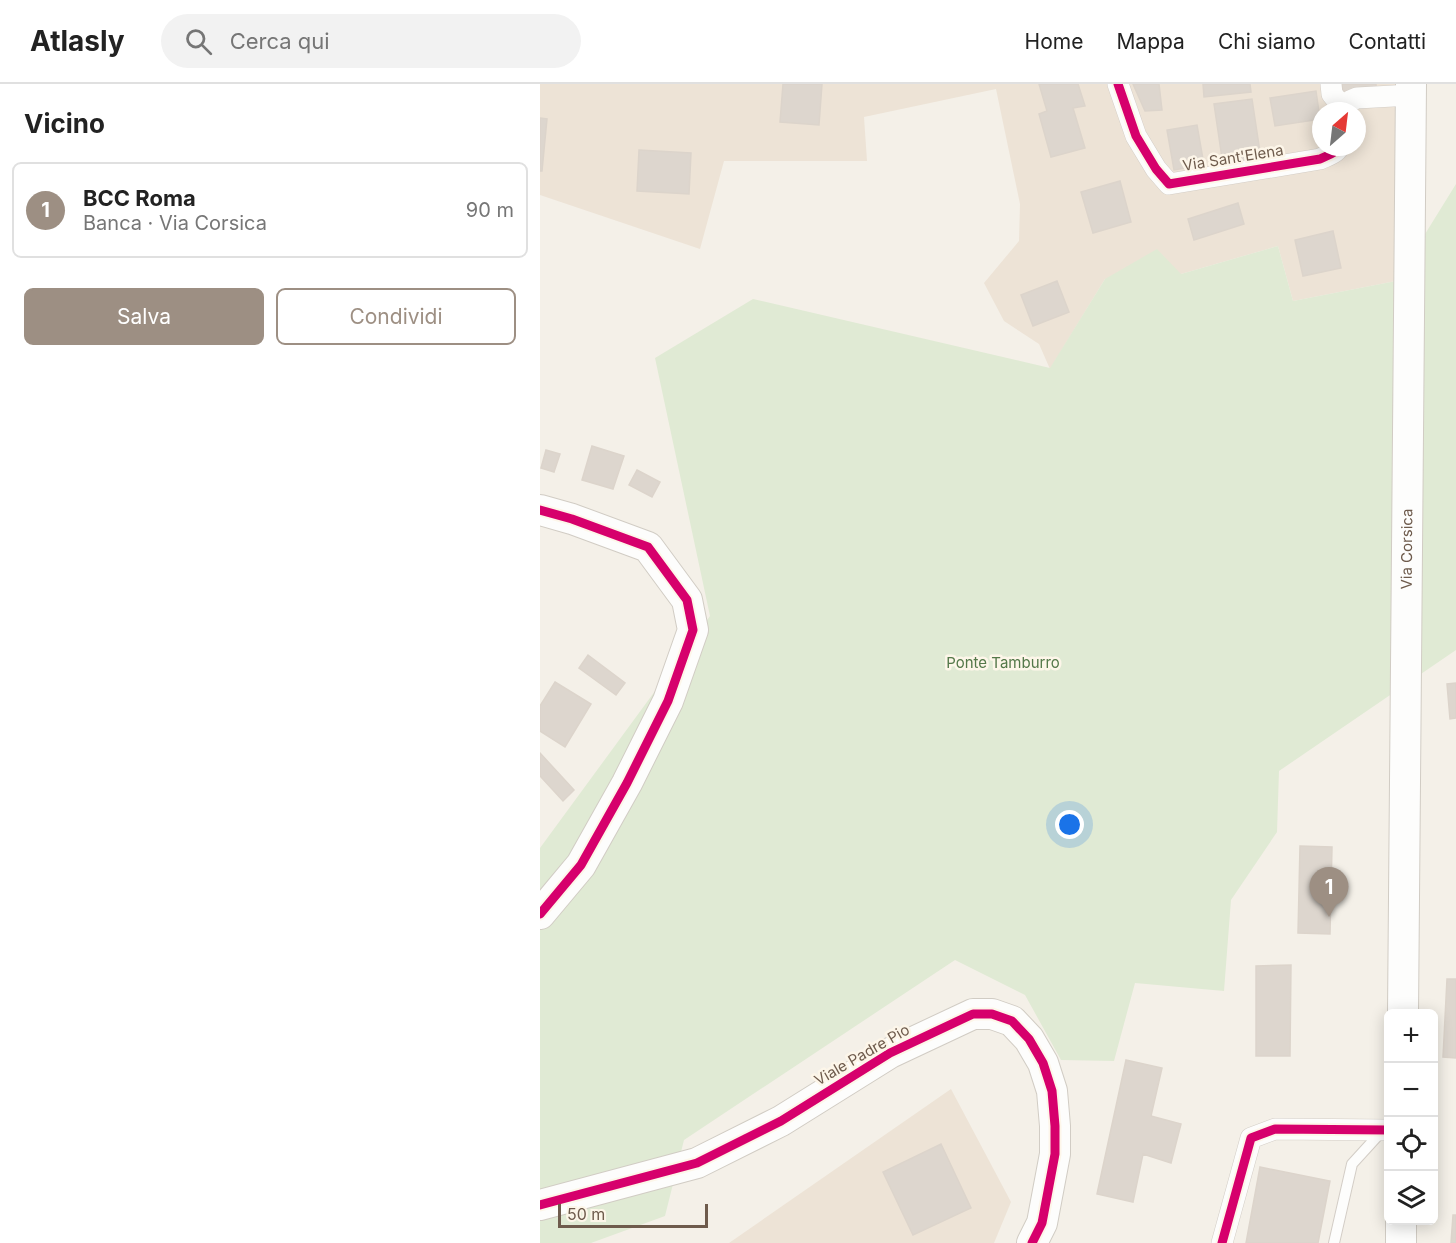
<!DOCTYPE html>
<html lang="it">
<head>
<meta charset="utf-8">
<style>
	:root { --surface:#fff; --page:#f2f2f2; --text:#222; --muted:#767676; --line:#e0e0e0; --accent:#9d8f83 }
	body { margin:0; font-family:Inter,sans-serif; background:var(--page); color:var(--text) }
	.controls { position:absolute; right:18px; bottom:18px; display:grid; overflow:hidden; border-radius:9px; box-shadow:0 3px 15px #0003 }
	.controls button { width:54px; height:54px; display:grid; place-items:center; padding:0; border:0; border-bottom:2px solid var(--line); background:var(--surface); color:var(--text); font:30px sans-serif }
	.compass { position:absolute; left:772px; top:18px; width:54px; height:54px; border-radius:50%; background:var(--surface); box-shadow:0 3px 15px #0003; rotate:28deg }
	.scale { position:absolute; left:18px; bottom:15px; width:150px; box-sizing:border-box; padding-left:6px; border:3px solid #6e5b4c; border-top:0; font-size:16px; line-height:21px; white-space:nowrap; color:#6e5b4c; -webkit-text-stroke:4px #fdf6e9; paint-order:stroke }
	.you { position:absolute; left:530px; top:741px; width:21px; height:21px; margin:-15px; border:4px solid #fff; border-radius:50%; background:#1a73e8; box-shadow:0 0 0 9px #1a73e833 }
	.badge { display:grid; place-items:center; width:39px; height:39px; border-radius:50%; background:var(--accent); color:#fff; font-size:20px; font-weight:700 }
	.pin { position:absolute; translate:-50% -50px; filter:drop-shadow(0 2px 3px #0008) }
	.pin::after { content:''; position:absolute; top:32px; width:21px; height:18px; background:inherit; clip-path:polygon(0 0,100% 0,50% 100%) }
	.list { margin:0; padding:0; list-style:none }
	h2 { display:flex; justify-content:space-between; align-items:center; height:78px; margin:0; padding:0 24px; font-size:26px }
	h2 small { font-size:20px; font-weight:400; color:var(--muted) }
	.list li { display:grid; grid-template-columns:39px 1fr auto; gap:18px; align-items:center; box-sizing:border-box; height:96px; margin:0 12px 12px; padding:0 12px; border:2px solid var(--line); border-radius:9px }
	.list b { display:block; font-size:22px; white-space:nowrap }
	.list p { margin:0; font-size:20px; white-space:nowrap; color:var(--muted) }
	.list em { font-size:20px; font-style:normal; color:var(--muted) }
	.actions { display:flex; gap:12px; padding:18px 24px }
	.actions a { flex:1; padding:14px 0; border:2px solid var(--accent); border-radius:9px; text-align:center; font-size:21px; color:var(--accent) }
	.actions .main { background:var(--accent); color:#fff }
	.icon { flex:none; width:33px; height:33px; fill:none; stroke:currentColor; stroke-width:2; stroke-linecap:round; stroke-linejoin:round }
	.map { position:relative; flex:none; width:916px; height:1159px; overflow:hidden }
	header { display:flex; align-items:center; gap:36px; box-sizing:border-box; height:84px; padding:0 30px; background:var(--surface); border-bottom:2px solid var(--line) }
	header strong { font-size:28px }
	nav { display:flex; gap:33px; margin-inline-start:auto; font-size:21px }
	.search { width:420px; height:54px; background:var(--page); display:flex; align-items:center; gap:15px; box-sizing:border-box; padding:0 21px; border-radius:33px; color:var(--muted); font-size:22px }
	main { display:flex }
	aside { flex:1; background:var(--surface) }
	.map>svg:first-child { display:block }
	.residential { fill:#ede3d6; fill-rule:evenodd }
	.green { fill:#e0ead4 }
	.building { fill:#ddd6ce; stroke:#dcd4cb; stroke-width:1.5 }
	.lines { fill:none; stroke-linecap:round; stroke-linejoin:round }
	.lane-casing { stroke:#d3cdc6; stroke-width:12 }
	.street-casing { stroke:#d3cdc6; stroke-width:22 }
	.secondary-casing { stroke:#d1ccc4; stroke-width:32 }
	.lane { stroke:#fdfdfc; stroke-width:10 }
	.street { stroke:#fdfdfc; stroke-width:21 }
	.secondary { stroke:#fdfdfc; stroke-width:30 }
	.cycleway-casing { stroke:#fdf6e9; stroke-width:13 }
	.cycleway { stroke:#d6006c; stroke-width:9 }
	.labels { text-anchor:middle; stroke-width:5; stroke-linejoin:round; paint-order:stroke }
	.street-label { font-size:15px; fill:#6e5b4c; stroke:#fdf6e9 }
	.park-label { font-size:15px; fill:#547849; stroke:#fdf6e9 }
</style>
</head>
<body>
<header>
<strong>Atlasly</strong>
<div class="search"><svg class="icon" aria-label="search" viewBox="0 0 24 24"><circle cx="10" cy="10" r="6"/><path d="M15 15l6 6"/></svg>Cerca qui</div>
<nav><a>Home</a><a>Mappa</a><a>Chi siamo</a><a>Contatti</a></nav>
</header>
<main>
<aside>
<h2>Vicino<small></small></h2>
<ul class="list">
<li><span class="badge">1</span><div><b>BCC Roma</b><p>Banca · Via Corsica</p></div><em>90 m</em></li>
</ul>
<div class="actions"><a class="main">Salva</a><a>Condividi</a></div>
</aside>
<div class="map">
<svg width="916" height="1159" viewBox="0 0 916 1159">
	<rect width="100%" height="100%" fill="#f4f0e8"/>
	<!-- residential -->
	<path class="residential" d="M0 0H856V197L753 217 738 162 641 190 565 195 510 285 499 260 464 237 444 199 479 157 480 120 456 5 324 33 327 77H184L160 165 0 111ZM781 27H817V63H781Z
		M411 1005 471 1118 454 1159H189Z"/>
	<!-- green -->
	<path class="green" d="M916 100V566L739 687 737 748 691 816 684 907 595 899 574 977 521 976 485 911 415 876 144 1056 125 1132 51 1159H0V764L170 532 115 274 213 215 510 284 565 195 617 165 641 190 738 162 753 217 856 197Z"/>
	<!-- building -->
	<path class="building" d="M243 0H282L279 41 240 38Z
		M499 0H538L545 22 533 24 545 64 511 73 499 30 507 27Z
		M593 0H619L622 26 605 27Z
		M663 0H710L711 8 664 13Z
		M802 0H836V6L803 7Z
		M776 7 780 35 735 42 730 14Z
		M712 15 721 75 683 81 674 20Z
		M0 34 7 35 2 87H0Z
		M657 41 664 81 634 86 627 46Z
		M99 66 151 69 149 110 97 107Z
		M580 97 591 138 553 149 541 108Z
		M698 119 704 140 654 156 648 135Z
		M793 147 801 184 763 192 755 156Z
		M517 197 529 228 493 242 481 211Z
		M52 362 84 372 73 405 42 396Z
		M6 366 20 370 14 388 1 384Z
		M97 386 120 398 112 413 89 401Z
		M48 571 85 599 76 611 39 584Z
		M15 598 51 620 25 663 0 647V622Z
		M916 599V634L910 635 907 600Z
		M0 669 34 706 23 717 0 692Z
		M760 762 792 763 790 850 758 849Z
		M751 881 750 972H716V882Z
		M907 895H916V974L903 973Z
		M586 976 622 984 611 1032 641 1040 631 1079 603 1070 593 1118 557 1110Z
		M401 1060 431 1124 373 1151 343 1088Z
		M720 1083 790 1097 778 1159H706Z
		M913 1131H916V1159H911Z"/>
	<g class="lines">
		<!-- lane casing -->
		<g class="lane-casing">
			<path id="lane" d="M794 1159 812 1080 843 1046"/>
		</g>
		<!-- street casing -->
		<g class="street-casing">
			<path id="street" d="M578 0 596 52 616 85 629 100 780 75C786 72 795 70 799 63
				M791 0 792 10 804 25
				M804 27 810 17 817 14 871 11
				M682 1159 711 1054 735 1045 848 1046"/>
		</g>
		<!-- secondary casing -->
		<g class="secondary-casing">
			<g id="secondary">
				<path d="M0 426 32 435 108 463 147 516 153 546 128 617 87 699 41 781 0 830"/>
				<path id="s1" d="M863 930 871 0"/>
				<path d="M0 1121 157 1079 241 1037 350 969 433 930H452L472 937 489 955 503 979 512 1007 515 1042V1070L502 1139 492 1159"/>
				<path d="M861 1159V1136"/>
			</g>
		</g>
		<!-- lane -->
		<use href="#lane" class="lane"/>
		<!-- street -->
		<use href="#street" class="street"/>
		<!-- secondary -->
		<use href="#secondary" class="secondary"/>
		<!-- cycleway casing -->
		<g class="cycleway-casing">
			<path id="cycleway" d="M578 0 596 52 616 85 629 100 780 75C786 72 795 70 799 63
				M0 426 32 435 108 463 147 516 153 546 128 617 87 699 41 781 0 830
				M0 1121 157 1079 241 1037 350 969 433 930H452L472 937 489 955 503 979 512 1007 515 1042V1070L502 1139 492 1159
				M682 1159 711 1054 735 1045 848 1046"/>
		</g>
		<!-- cycleway -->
		<use href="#cycleway" class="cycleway"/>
	</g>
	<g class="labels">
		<!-- street labels -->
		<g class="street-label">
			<text transform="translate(693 74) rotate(-9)" y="5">Via Sant'Elena</text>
			<text dy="5" stroke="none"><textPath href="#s1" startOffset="465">Via Corsica</textPath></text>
			<text transform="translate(322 971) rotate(-30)" y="5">Viale Padre Pio</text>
		</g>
		<!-- park labels -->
		<g class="park-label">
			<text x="463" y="584">Ponte Tamburro</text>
		</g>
	</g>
</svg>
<div class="controls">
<button>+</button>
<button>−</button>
<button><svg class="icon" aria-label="locate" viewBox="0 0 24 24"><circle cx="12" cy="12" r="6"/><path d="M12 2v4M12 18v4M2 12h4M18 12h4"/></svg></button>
<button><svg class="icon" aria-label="layers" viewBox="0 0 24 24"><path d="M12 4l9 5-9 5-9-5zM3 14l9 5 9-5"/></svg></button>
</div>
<svg class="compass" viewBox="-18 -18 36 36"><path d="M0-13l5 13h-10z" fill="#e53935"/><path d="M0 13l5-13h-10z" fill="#767676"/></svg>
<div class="scale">50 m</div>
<div class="you"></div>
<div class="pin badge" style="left:789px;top:833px">1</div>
</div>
</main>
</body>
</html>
